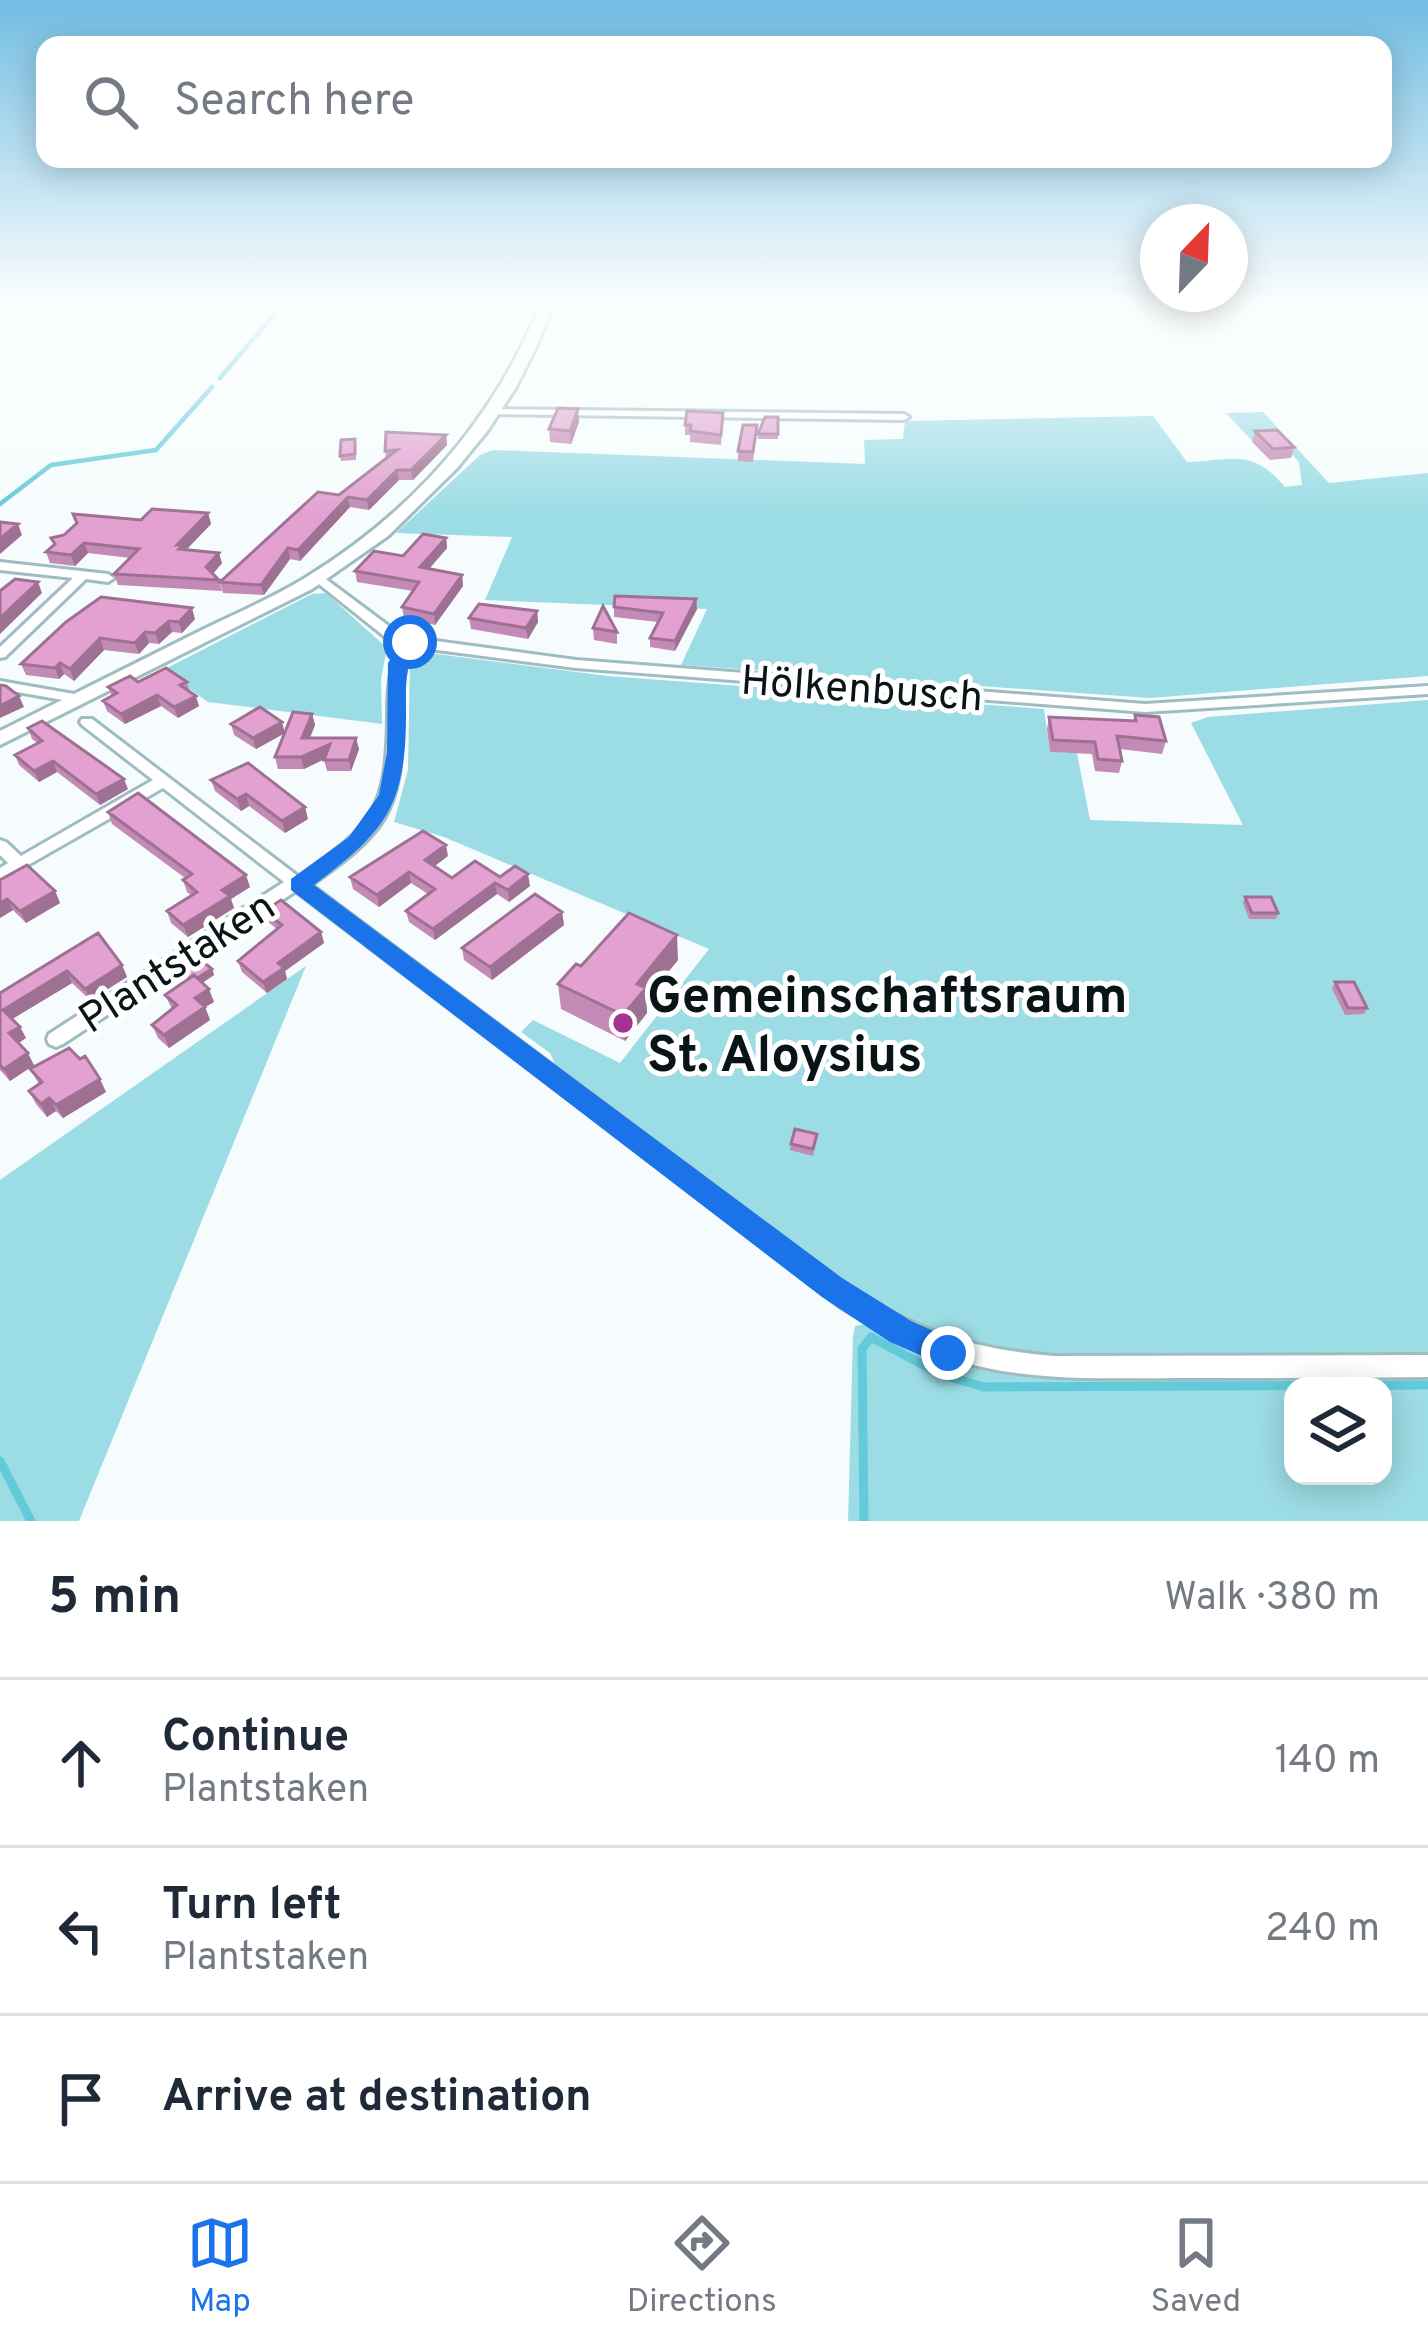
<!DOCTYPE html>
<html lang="en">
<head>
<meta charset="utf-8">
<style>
	:root { --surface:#fff; --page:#f2f2f3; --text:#1f2937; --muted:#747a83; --line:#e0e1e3; --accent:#1a73e8 }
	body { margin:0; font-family:Overpass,sans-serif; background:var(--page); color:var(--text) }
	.controls { position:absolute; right:36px; bottom:36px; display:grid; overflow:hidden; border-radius:24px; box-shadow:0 6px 30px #0003 }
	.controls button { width:108px; height:108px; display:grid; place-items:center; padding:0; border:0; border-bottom:3px solid var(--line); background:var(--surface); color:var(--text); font:60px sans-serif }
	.compass { position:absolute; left:1140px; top:204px; width:108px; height:108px; border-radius:50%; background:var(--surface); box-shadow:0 6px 30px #0003; rotate:23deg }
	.stop { position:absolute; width:36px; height:36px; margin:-27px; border:9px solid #1a73e8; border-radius:50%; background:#fff }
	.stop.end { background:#1a73e8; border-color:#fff; box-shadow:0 3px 12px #0008 }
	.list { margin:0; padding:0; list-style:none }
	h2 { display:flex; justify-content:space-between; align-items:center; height:156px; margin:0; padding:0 48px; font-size:51px }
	h2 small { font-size:39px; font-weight:400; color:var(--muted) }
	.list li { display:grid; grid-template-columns:78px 1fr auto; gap:36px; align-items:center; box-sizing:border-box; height:168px; padding:0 48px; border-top:3px solid var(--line) }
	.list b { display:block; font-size:45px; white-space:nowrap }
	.list p { margin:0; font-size:39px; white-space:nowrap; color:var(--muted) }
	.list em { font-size:39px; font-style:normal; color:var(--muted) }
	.icon { flex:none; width:66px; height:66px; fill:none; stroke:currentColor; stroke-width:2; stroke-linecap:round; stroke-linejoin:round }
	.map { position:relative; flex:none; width:1428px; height:1521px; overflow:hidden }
	.search { position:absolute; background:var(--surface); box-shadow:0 6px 30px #0003; left:36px; right:36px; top:36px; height:132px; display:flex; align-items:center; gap:30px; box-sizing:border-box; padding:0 42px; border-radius:24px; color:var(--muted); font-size:45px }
	.sheet { height:660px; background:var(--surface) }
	nav { display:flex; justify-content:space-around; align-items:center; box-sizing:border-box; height:168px; border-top:3px solid var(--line); background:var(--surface); font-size:33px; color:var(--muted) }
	nav a { display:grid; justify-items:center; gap:6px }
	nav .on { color:var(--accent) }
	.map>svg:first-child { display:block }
	.green { fill:#9cdce5; fill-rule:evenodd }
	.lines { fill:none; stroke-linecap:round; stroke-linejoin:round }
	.stream-far1 { stroke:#62cad8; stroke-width:4.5 }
	.stream { stroke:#62cad8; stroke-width:9 }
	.minor-casing { stroke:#9fbdc1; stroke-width:6 }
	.secondary-casing { stroke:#9fbdc1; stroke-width:6 }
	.minor { fill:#fff; fill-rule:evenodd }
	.secondary { fill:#fff; fill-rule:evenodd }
	.wall { fill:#c28ab4 }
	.shaded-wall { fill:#9e7192 }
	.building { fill:#e2a1d1; stroke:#9e7192; stroke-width:3 }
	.route { fill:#1a73e8 }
	.poi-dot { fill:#a5338f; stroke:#fff; stroke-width:4.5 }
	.labels { text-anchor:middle; stroke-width:10; stroke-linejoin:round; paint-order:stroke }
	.street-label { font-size:42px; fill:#091416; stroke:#fff }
	.near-poi-label { font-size:51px; font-weight:bold; fill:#091416; stroke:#fff; text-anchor:start }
</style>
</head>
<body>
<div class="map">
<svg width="1428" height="1521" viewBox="0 0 1428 1521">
	<rect width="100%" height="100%" fill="#f6fcfd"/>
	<!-- green -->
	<path class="green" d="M1263 412 1329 483 1428 473V676L1150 698 681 665 707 609 485 600 512 537 396 533 480 455 493 450 865 464 864 440 903 439 905 421 1153 416 1187 462C1235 460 1252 448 1285 487L1302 485 1299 462 1277 439 1251 440 1226 413Z
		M326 593 387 648 381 679 382 724 208 702 163 670 312 594Z
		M421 652 608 676 1044 709 1050 752 1077 753 1090 820 1243 825 1191 723 1208 717 1428 700V1356H1025L933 1335 873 1303 559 1072 550 1053 521 1032 533 1020 620 1063 709 949 444 837 394 822 408 770 410 660Z
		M306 966 79 1521H0V1180Z
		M869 1323 952 1361 997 1371 1428 1376V1521H848L853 1336 855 1326ZM1293 1386H1383V1476H1293Z"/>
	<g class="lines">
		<!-- stream-far1 -->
		<path class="stream-far1" d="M0 307 85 303
			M528 364 556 303
			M220 378 284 303
			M509 399 525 369
			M0 504 51 465 156 450 212 387"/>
		<!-- stream -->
		<path class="stream" d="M0 1461 31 1521
			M864 1521 862 1349 871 1337 940 1374 984 1387 1428 1385"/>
		<!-- minor casing -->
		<g class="minor-casing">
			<path id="minor" d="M493 409 904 414 909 417 904 420 489 414V410Z
				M0 562 108 574 114 578 108 582 86 579 5 657 0 658V647L73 578 0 570Z
				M319 574 394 630 413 638 576 660 1145 704 1428 686V694L1145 712 576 668 414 647C401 669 402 695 402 721 402 814 384 833 311 885L857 1293C922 1333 979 1350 1055 1356L1428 1355V1377C1351 1378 1274 1378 1197 1378 1055 1378 967 1387 841 1307L296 891 63 1044 56 1047 49 1044 47 1039 49 1034 284 882 163 788 0 881V868L8 863 0 855V840L6 842 21 856 153 780 82 725 80 722 82 719H92L299 877C375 824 387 809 388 716 388 690 389 667 402 644L384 636 315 581V575Z
				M0 681 80 695 87 699 80 703 0 689Z"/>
		</g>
		<!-- secondary casing -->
		<g class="secondary-casing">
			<path id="secondary" d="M541 303H553L537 345 516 387 488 430 457 468 388 536 312 589 0 745V731C63 699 127 668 190 636 228 617 269 600 305 578 413 512 494 420 541 303Z"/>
		</g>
		<!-- minor -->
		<use href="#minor" class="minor"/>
		<!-- secondary -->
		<use href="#secondary" class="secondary"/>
	</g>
	<!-- wall -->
	<path class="wall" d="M723 413 721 445 690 442V435H685V425Z
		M778 417V439H758V434Z
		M579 422 571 444 550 442 549 429Z
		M757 425 753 462 738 461V451Z
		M1255 431 1294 447 1291 458 1270 460 1252 442Z
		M446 435 447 445 413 480H399L369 510 350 507 300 561 290 559 264 595 223 593 220 582 386 459 385 451Z
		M356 444V460L341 461 340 456Z
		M208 513 211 524 186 550 222 563 213 574 219 580 222 591 118 585 114 574 130 558 88 553 75 566 50 563 46 552 54 546 51 538 64 535 76 524 73 514 141 520Z
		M446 538 447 548 429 569 462 575 463 586 435 625 404 618 402 607 413 591 357 582 355 571 403 556Z
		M696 599 697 609 675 651 650 647V638L658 622 614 617V607Z
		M537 611 538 622 528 639 471 629 469 618Z
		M195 619 182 633 172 632 159 644 149 643 139 654 104 650 74 681 64 674 59 679 26 675 21 664 66 622Z
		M593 628 617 632V644L594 640Z
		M138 682H187L190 692 199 706 178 718 161 706 125 724 107 711 103 701 112 696 108 687Z
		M312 714 315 725 310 738 359 749 351 771H327L324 759 304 769H278L275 757Z
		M1135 715 1166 741 1162 754 1120 749 1122 761 1119 773 1095 771 1092 754 1050 752 1047 729 1049 717 1133 721Z
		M231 724 285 733 256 749 234 735Z
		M28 728 128 789 100 805 57 772 39 782 19 765 15 755 37 743 32 739Z
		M211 780 308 819 285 833 249 806 241 811 215 791Z
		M108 812 250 887 231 899 234 908 188 937 171 923 167 911 191 895 187 892 183 880 185 878 112 824Z
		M448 856 434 866 452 878 500 877 530 886 509 902 497 894 435 940 409 922 406 911 428 894 411 883 379 907 353 889 350 877Z
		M0 880 55 891 60 903 26 923 13 910 0 918Z
		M1245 897 1278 913 1276 919H1249L1243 903Z
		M264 911 321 932 324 943 285 971 287 979 267 993 242 972 238 961 277 929 268 922Z
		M562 912 564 925 492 980 464 960 462 948Z
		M98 933 122 965 127 977 90 1000 72 983 12 1019 20 1027 26 1038 18 1043 34 1065 10 1081 0 1070V993Z
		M678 960 646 999 647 1013 625 1041 561 1009 558 984 581 966Z
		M212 969 214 975 202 983 214 1002 205 1007 210 1020 169 1048 158 1038 152 1025 172 1009 165 995 187 980 181 970Z
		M1335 982 1367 1008 1364 1014 1345 1015 1332 989Z
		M30 1069 106 1092 63 1118 56 1111 47 1117 36 1104 29 1091 39 1084Z
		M817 1134 813 1156 790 1150 791 1144Z"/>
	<!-- shaded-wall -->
	<path class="shaded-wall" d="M578 409 579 422 571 444 570 431Z
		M446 435 447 445 413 480 411 470Z
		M397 470 399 480 369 510 367 500Z
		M348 497 350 507 300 561 298 550Z
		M208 513 211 524 185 551 186 556 177 545Z
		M18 524 22 535 0 554V539Z
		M446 538 447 548 421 578 420 567Z
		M84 543 88 553 75 566 71 555Z
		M288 548 290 559 264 595 261 585Z
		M219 553 222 563 209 578 206 567Z
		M462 575 463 586 435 625 434 614Z
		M38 582 42 593 0 634V618Z
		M696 599 697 609 675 651V641Z
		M192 608 195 619 182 633 179 622Z
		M537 611 538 622 528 639 526 628Z
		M169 621 172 632 159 644 155 633Z
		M145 632 149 643 139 654 135 643Z
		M100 638 104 650 74 681 70 669Z
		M60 663 64 674 59 679 55 668Z
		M157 695 161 706 125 724 121 714Z
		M19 696 24 707 0 718V706Z
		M196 696 199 706 178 718 174 707Z
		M312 714 315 725 305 749 302 738Z
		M282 722 285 733 256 749 253 738Z
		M356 738 359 749 351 771 349 760Z
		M330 744 333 755 304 769 301 757Z
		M53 761 57 772 39 782 34 771Z
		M124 779 128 789 100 805 96 794Z
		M246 794 249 806 241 811 237 799Z
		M305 807 308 819 285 833 282 821Z
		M446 845 448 856 427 872 425 860Z
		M409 872 411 883 379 907 377 895Z
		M528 874 530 886 509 902 508 890Z
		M246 875 250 887 231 899 234 908 188 937 183 925 222 890Z
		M495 883 497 894 435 940 433 929Z
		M55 891 60 903 26 923 20 911Z
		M7 899 13 910 0 918V903Z
		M562 912 564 925 492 980 490 967Z
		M321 932 324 943 285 971 287 979 267 993 263 982 278 963Z
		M677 935 678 960 646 999 647 1013 625 1041 623 1015 637 984Z
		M122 965 127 977 90 1000 85 989Z
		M212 969 214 975 196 987 193 981Z
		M67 971 72 983 9 1021 3 1010Z
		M209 989 214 1002 205 1007 210 1020 169 1048 164 1035 195 998Z
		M20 1027 26 1038 16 1045 9 1033Z
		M28 1053 34 1065 10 1081 4 1069Z
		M100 1079 106 1092 63 1118 56 1105Z
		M49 1098 56 1111 47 1117 41 1104Z"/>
	<!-- building -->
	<path class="building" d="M558 408 578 409 570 431 549 429Z
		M687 411 723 413 721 435 690 431 691 425H685Z
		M765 417H778V434H758Z
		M743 425H757L753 452 738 451Z
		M1277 430 1294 447 1273 449 1255 431Z
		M386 432 446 435 411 470H397L367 500 348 497 298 550 288 548 261 585 220 582 318 492 339 495 397 450 385 451Z
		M355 439V454L340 456 341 440Z
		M152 509 208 513 177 545H183L179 549 219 553 206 567 219 580 114 574 139 549 84 543 71 555 46 552 55 544 51 538 64 535 77 523 73 514 141 520Z
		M0 522 18 524 0 539Z
		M423 534 446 538 420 567 462 575 434 614 402 607 419 582 355 571 374 551 403 556Z
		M15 579 38 582 0 618V591Z
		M615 596 696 599 675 641 650 638 663 613 614 607Z
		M101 597 192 608 179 622 169 621 155 633 145 632 135 643 100 638 70 669 60 663 55 668 21 664 66 622Z
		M479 604 537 611 526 628 469 618Z
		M603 606 617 632 593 628Z
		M166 668 187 682 180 685 196 696 174 707 157 695 121 714 103 701 117 693 108 687 130 676 138 682Z
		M0 685 6 686 19 696 0 706Z
		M260 707 282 722 253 738 231 724Z
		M293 712 312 714 302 738H356L349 760H324L330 744 301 757H275Z
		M1135 715 1159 717 1166 741 1117 736 1122 761 1098 759 1095 742 1053 740 1049 717 1136 721Z
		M42 721 124 779 96 794 53 761 34 771 15 755 42 741 28 728Z
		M248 763 305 807 282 821 246 794 237 799 211 780Z
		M138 793 246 875 222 890 230 896 183 925 167 911 197 892 183 880 192 874 108 812Z
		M423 831 446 845 425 860 452 878 475 861 500 877 515 866 528 874 508 890 495 883 433 929 406 911 435 889 409 872 377 895 350 877Z
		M27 865 55 891 20 911 7 899 0 903V880Z
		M535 894 562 912 490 967 462 948Z
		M1245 897H1271L1278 913H1252Z
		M281 900 321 932 278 963 284 968 263 982 238 961 282 925 264 911Z
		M629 913 677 935 637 984 646 988 623 1015 558 984 576 964 581 966Z
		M98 933 122 965 85 989 67 971 3 1010 20 1027 9 1033 28 1053 4 1069 0 1065V993Z
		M200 959 212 969 197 978 194 975 190 978 181 970Z
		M194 975 209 989 195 998 205 1007 164 1035 152 1025 177 1005 165 995Z
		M1335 982H1354L1367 1008H1348Z
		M69 1048 80 1059 85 1056 100 1079 56 1105 49 1098 41 1104 29 1091 42 1082 30 1069Z
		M795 1129 817 1134 813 1149 791 1144Z"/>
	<!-- sky -->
	<linearGradient id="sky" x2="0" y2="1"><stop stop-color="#72bde2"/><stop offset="0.59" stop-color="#fbfefe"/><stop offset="1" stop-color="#fbfefe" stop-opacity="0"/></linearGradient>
	<rect width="1428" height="516" fill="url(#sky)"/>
	<!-- route -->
	<path class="route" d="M404 639 419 642C404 666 406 686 406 714 406 806 386 831 314 885L842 1278 911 1321 959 1342 963 1353 959 1363 948 1367 890 1342 822 1297 291 890V879L349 837 379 795 387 752 388 663Z"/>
	<!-- markers -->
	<circle class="poi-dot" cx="623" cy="1023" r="12"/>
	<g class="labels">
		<!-- street labels -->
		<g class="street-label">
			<text transform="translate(862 687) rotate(4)" y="15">Hölkenbusch</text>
			<text transform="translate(176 961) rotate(-33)" y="15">Plantstaken</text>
		</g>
		<!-- near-poi labels -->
		<g class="near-poi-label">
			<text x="647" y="1012">Gemeinschaftsraum<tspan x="647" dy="59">St. Aloysius</tspan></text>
		</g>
	</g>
</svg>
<div class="controls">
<button><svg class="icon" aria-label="layers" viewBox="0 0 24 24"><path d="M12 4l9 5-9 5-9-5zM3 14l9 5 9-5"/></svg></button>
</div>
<svg class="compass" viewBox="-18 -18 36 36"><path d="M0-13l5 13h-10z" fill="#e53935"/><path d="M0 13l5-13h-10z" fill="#747a83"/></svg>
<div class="stop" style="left:410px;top:642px"></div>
<div class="stop end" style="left:948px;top:1353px"></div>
<div class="search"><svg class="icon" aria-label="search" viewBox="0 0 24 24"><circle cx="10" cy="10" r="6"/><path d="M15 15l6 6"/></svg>Search here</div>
</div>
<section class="sheet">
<h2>5 min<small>Walk · 380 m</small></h2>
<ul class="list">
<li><svg class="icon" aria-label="ahead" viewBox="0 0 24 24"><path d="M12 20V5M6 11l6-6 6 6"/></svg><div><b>Continue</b><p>Plantstaken</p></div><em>140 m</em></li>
<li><svg class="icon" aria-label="left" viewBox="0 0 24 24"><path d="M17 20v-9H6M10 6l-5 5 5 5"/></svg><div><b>Turn left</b><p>Plantstaken</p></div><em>240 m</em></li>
<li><svg class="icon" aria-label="arrive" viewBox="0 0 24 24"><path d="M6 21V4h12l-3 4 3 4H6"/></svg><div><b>Arrive at destination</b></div></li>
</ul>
</section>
<nav>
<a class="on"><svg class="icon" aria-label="map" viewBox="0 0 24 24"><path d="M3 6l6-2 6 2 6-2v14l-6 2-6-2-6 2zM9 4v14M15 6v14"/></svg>Map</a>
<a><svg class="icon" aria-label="directions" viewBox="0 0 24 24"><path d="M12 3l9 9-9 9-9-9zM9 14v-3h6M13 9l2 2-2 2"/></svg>Directions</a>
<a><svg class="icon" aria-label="saved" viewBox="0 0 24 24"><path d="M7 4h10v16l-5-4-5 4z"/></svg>Saved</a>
</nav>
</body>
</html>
